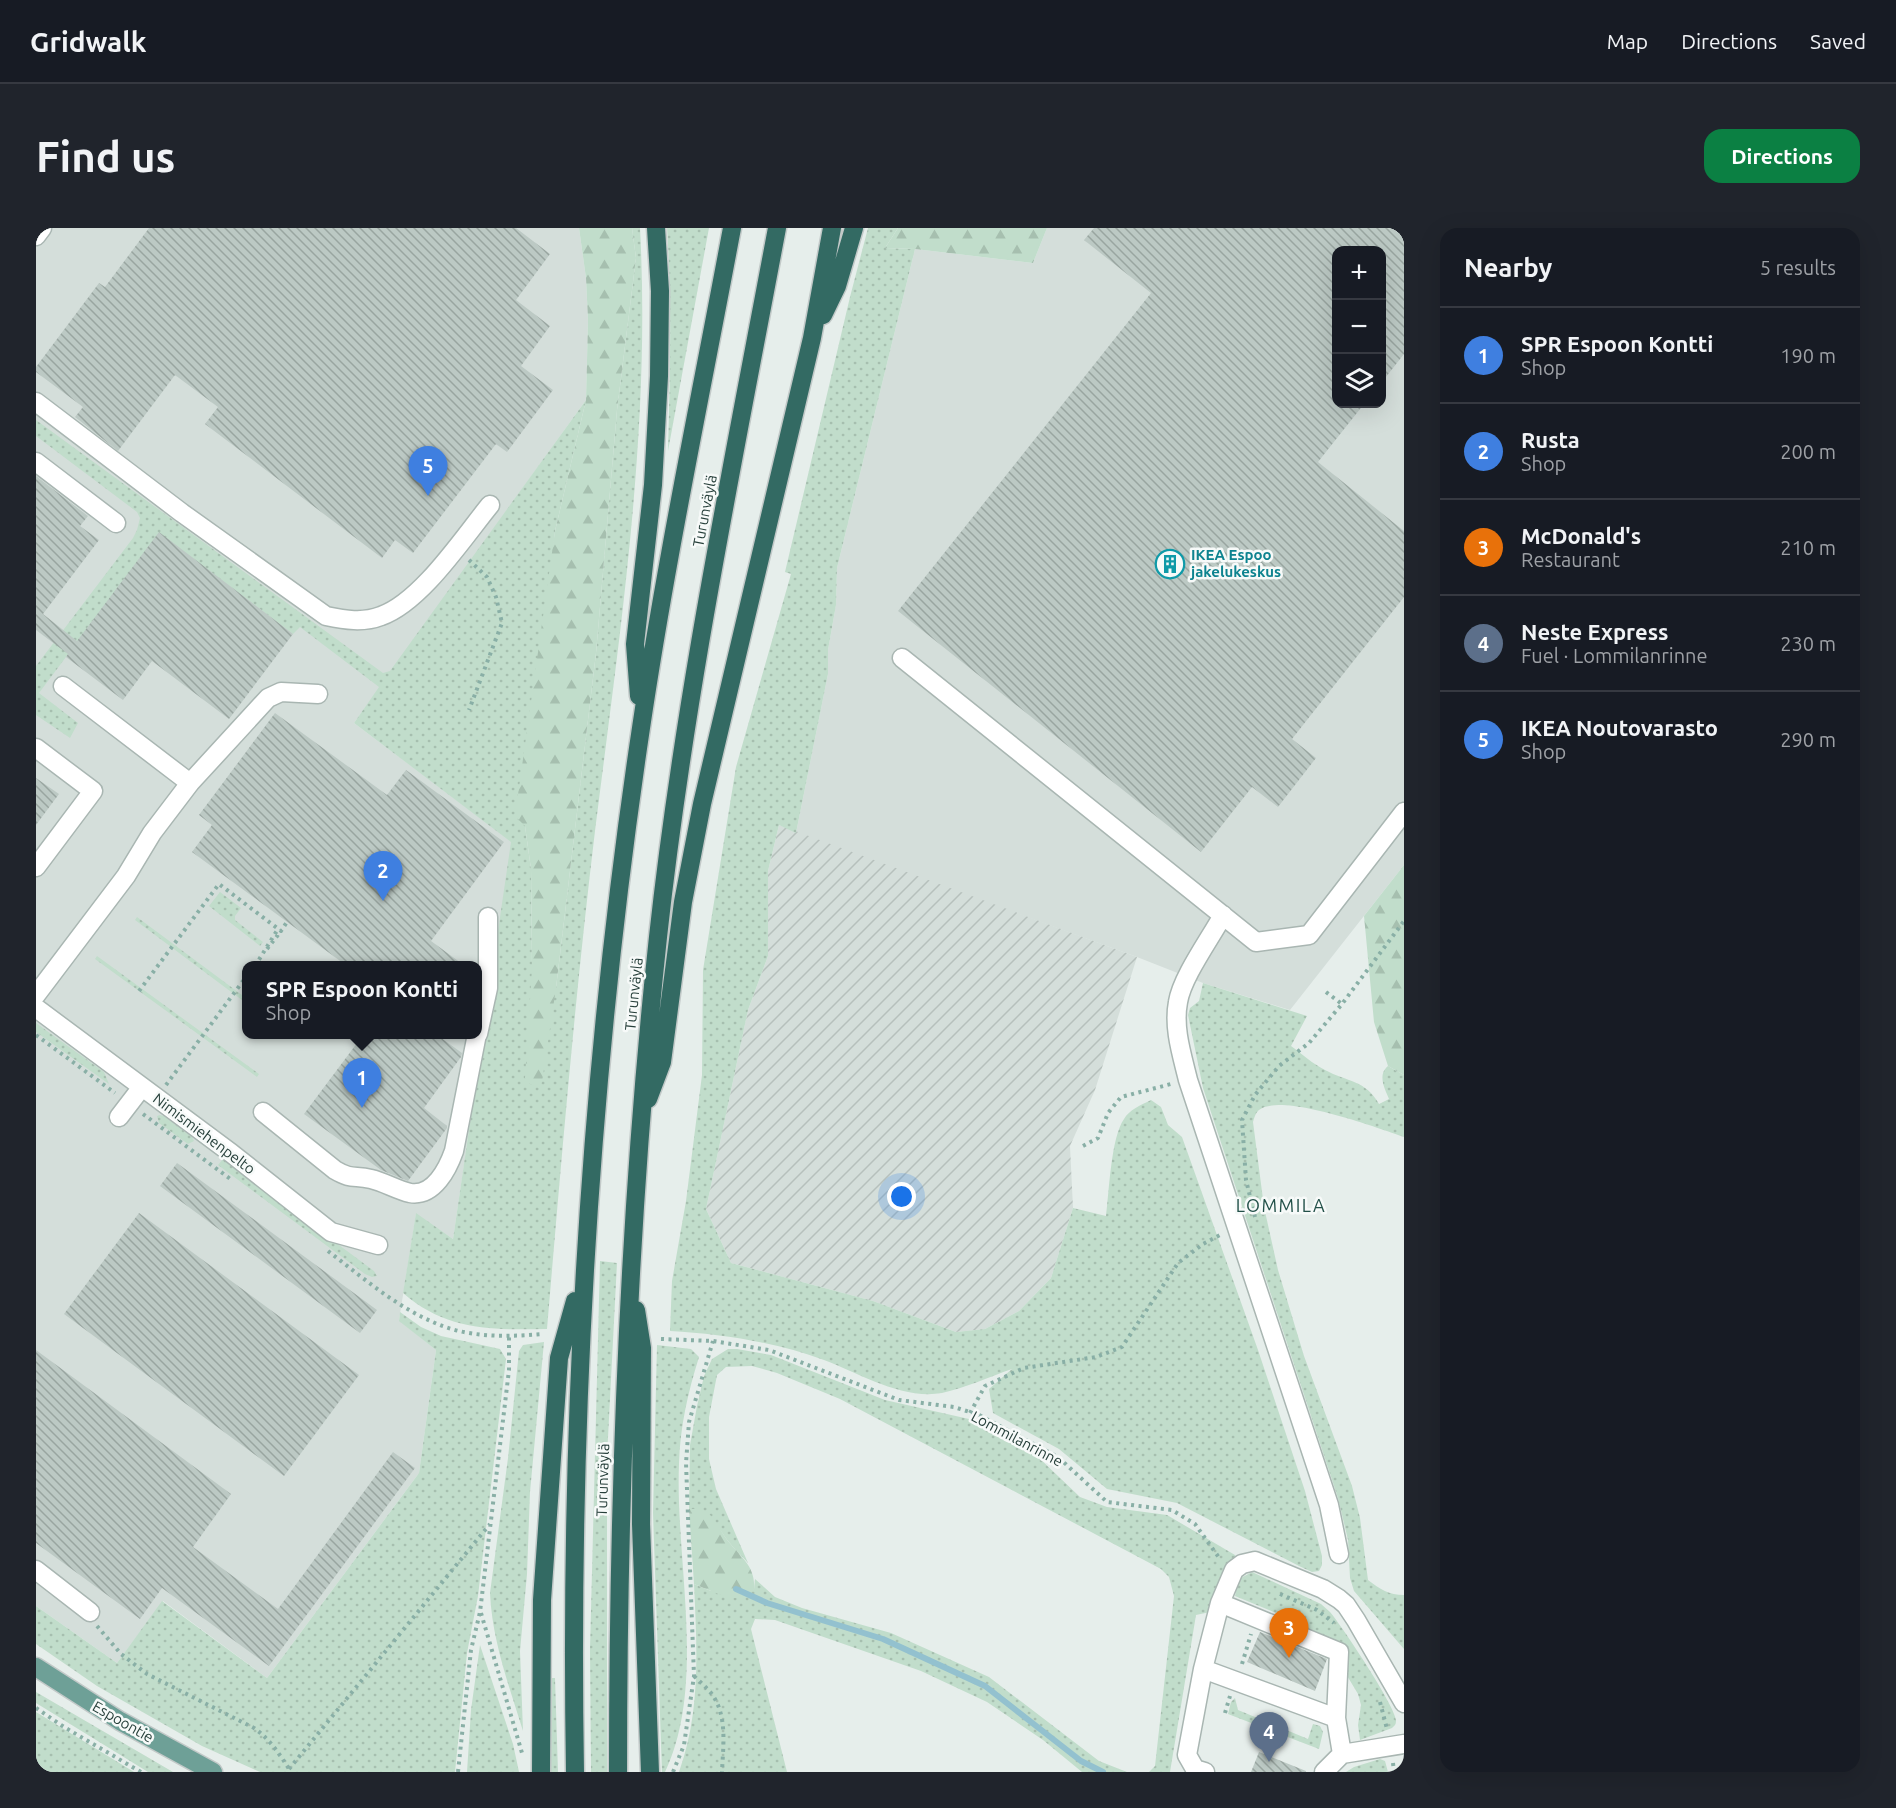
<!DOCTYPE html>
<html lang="en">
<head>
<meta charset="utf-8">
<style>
	:root { --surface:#171b24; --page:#20242c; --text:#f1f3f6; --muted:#9ea1a6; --line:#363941; --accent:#0b8043 }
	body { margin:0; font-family:Ubuntu,sans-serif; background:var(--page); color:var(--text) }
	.controls { position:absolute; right:18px; top:18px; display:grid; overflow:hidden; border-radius:12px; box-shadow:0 6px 24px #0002 }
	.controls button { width:54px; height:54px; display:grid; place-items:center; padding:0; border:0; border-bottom:2px solid var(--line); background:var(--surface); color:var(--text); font:30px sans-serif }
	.you { position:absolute; left:866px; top:969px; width:21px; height:21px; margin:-15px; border:4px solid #fff; border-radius:50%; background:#1a73e8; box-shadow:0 0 0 9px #1a73e833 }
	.badge { display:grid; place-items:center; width:39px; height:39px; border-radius:50%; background:var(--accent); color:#fff; font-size:20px; font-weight:700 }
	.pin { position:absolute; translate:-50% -50px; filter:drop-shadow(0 2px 3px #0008) }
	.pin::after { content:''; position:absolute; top:32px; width:21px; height:18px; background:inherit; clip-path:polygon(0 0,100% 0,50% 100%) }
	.popup { position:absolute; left:206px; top:733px; width:240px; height:78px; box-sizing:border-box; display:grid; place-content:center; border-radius:12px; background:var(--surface); filter:drop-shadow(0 2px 4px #0005); font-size:20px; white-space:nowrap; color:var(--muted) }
	.popup b { font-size:22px; color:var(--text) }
	.popup::after { content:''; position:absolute; left:50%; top:100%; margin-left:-12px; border:12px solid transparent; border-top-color:var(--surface) }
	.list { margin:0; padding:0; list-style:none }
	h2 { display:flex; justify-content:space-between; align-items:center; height:78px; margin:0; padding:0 24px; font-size:26px }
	h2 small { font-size:20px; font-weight:400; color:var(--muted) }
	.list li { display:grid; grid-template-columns:39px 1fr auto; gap:18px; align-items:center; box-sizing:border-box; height:96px; padding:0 24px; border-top:2px solid var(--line) }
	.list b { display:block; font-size:22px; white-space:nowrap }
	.list p { margin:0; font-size:20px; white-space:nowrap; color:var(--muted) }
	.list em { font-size:20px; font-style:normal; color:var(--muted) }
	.icon { flex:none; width:33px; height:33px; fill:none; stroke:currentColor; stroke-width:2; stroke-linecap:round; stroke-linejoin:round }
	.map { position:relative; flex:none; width:1368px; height:1544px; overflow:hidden; border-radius:18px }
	header { display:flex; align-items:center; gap:36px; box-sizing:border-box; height:84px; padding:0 30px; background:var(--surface); border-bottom:2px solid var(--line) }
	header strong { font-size:28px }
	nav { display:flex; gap:33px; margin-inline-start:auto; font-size:21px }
	.intro { display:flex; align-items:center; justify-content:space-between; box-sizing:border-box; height:144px; padding:0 36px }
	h1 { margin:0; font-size:42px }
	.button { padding:15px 27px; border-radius:18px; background:var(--accent); color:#fff; font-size:21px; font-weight:700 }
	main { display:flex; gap:36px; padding:0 36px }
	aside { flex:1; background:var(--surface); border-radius:18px; box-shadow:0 6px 24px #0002 }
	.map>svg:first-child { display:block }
	.built { fill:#d4deda; fill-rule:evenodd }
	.industrial { fill:url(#industrial-furrows) }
	.grass { fill:url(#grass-dots) }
	.forest { fill:url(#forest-firs) }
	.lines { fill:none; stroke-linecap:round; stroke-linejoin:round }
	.stream { stroke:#93c1cf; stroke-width:6 }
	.building { fill:url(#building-back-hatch) }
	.minor-casing { stroke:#a9b6b2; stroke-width:21 }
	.major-casing { stroke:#c2c9c8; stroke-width:21 }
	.highway-casing { stroke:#c2c9c8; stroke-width:21 }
	.path { stroke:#89afa6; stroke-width:4; stroke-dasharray:3 4.5; stroke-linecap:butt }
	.minor { stroke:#fff; stroke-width:18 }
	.major { stroke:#6ea097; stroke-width:18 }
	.highway { stroke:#336a63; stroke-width:18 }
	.labels { text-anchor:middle; stroke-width:5; stroke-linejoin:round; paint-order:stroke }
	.street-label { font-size:15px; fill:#263f3a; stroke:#f7faf9 }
	.culture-label { font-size:15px; font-weight:bold; fill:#0d838f; stroke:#f7faf9; text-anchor:start }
	.quarter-label { font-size:18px; letter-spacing:1.5px; fill:#235149; stroke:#f7faf9 }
</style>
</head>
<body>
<header>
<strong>Gridwalk</strong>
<nav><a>Map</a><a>Directions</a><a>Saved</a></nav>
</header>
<div class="intro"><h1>Find us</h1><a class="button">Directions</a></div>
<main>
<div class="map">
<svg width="1368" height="1544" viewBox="0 0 1368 1544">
	<defs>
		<pattern id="industrial-furrows" width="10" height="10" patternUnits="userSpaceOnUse" patternTransform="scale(1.5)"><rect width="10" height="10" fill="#d4deda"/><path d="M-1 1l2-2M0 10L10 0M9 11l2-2" fill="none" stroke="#b6c0bc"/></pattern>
		<pattern id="grass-dots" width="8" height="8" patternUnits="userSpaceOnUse" patternTransform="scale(1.5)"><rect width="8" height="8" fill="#c1ddcb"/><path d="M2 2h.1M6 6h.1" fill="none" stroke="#a6bfaf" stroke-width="1.8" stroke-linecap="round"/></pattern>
		<pattern id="forest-firs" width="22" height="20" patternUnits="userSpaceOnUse" patternTransform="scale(1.5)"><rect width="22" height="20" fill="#c1ddcb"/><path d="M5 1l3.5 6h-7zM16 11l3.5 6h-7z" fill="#a6bfaf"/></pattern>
		<pattern id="building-back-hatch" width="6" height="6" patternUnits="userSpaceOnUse" patternTransform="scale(1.5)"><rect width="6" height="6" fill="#bcc9c4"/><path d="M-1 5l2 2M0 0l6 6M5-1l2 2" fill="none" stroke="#99a5a0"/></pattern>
	</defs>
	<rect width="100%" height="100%" fill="#e6eeeb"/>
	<!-- built -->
	<path class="built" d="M0 0H543L550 50 552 92 550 172 318 495 476 614 417 1011 380 986 363 1092 400 1122 383 1245 231 1450 127 1373 81 1435 0 1378ZM210 738H442V806H210Z
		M1011 0H1368V637L1254 782 1167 755 1101 729 760 605 792 446V422L800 377 801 340 879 21 997 35ZM1300 22H1346V176H1300Z"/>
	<!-- industrial -->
	<path class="industrial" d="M743 597 1101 729 1059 862 1034 918 1037 980 1015 1050 983 1083 949 1101 920 1104 837 1073 695 1035 670 981 712 782 732 728V643Z"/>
	<!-- grass -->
	<path class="grass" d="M596 0H604C615 202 584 403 559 603 539 769 525 935 511 1101 455 1102 411 1103 367 1065L380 985 417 1011 475 614 318 495 343 459 264 399 257 406 123 305 3 465 42 495 34 510 0 487V438L97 310 101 302 104 290 101 284 0 208V192L347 445 354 443 550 172 519 303 489 598 495 641 496 740 520 760 560 425 581 182 600 30Z
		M631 0H673L632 223C634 149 636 75 631 0Z
		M832 0H862L849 20 879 21 801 340 800 377 792 422V446L760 605 743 597 732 643V728L712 782 670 981 695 1035 837 1073 920 1104 949 1101 983 1083 1015 1050 1037 980 1070 988C1073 965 1075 909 1088 891 1093 882 1105 877 1115 872L1125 879 1132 897 1146 909 1222 1122 1269 1263 1286 1328V1337L1283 1343 1276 1344 1263 1338 1141 1275 1071 1261 1023 1221 957 1185 953 1161 976 1141C953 1149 929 1160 906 1165 866 1172 823 1145 788 1132 739 1114 686 1106 634 1103L636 1053 650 973 666 847 667 742 700 539 755 346 749 344 814 69Z
		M184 664 205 680 199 688V692L227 714 224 718 173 678Z
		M101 689 210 770V775L99 692Z
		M61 728 223 846 221 849 59 731Z
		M1167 755 1271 788 1255 818C1266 826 1277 836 1289 842 1311 854 1330 852 1343 876L1353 871C1349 861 1341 847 1352 838L1368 847V909C1342 900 1244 864 1223 882 1220 884 1218 890 1217 894L1228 979 1242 1042 1268 1128 1316 1258 1324 1290 1332 1352C1344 1361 1353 1367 1368 1367V1421L1318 1363 1314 1350 1312 1312 1302 1270 1167 860 1152 787 1154 780 1163 773Z
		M0 795 68 844 73 856 0 804Z
		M124 887 128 888 156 909 158 913 152 916 123 895 121 888Z
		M187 931 338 1043 341 1048 336 1049 329 1046 182 937Z
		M564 1033 581 1035 571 1229V1544H555L554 1421Z
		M364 1084 385 1099 405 1108 464 1121 470 1131 442 1368 431 1425 419 1544H224L166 1518 61 1458 0 1416V1378L81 1435 126 1373 231 1450 383 1245 400 1122 363 1093Z
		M508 1114 494 1264 491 1346 484 1423 487 1503C473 1458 456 1412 454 1365L472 1230 483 1123 487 1117Z
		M621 1117 655 1121 663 1129C652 1164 644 1199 643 1236 639 1333 671 1455 629 1544H626L617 1285Z
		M692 1121H701L735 1127 849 1172 933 1191 1001 1228 1044 1269 1071 1279 1131 1287 1199 1327V1334C1182 1346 1180 1364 1174 1384L1160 1387 1134 1544H1113L1119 1538 1138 1368 1133 1349 1125 1341 804 1171 741 1145 716 1138 690 1139 681 1147 673 1189V1231L680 1261 712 1335C706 1328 698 1321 692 1313 682 1300 673 1281 653 1281L654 1217 661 1178 668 1148 676 1131Z
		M1216 1344 1285 1376 1294 1384C1306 1398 1359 1478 1360 1492 1360 1497 1359 1497 1356 1500L1324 1512 1322 1497 1325 1477 1322 1466 1307 1441 1306 1426 1244 1394 1240 1385 1199 1368 1203 1351Z
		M719 1351 739 1369 766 1380 855 1405 953 1449 1063 1533 1091 1544H1046L1007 1512 951 1474 885 1443 739 1392 719 1391 715 1401 751 1544H643C665 1483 661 1420 658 1356L675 1363 718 1361Z
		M444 1417 477 1516 483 1544H431L435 1482Z
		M516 1450H519L522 1544H512L513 1454Z
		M0 1464 137 1544H112L0 1475Z
		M1199 1470 1202 1482 1272 1511 1277 1496 1284 1498 1287 1504 1283 1521 1192 1486 1195 1474Z
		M0 1484 98 1544H0Z
		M1344 1531 1349 1533 1352 1544H1310L1318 1539Z"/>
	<!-- forest -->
	<path class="forest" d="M543 0H596L600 30 581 182 560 425 520 760 506 854 501 858 494 856 489 850 496 740 495 641 489 598 479 588 519 303 550 172 552 92 550 50Z
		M862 0H1011L997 35 879 21 849 20Z
		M1368 637V847L1352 838 1338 794 1328 688Z
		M653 1281C660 1281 667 1281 672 1285 680 1292 685 1304 692 1313 705 1329 720 1339 718 1361L705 1370H692L658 1356Z"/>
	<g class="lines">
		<!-- stream -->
		<path class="stream" d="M700 1361 731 1375 847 1411 949 1458 1045 1533 1067 1544"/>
	</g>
	<!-- building -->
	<path class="building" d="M113 0H480L514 26 480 72 514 98 485 138 517 162 471 224 460 216 377 325 359 312 346 330 169 196 182 179 139 147 82 223 39 189 47 179 0 144V139L63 55 69 59Z
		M1058 0H1368V126L1346 154V22H1300V176H1328L1282 234 1368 303V369L1256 511 1280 530 1242 579 1216 559 1165 624 862 383 1115 65 1048 12Z
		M0 248 52 288 44 298 63 312 7 386 41 413 123 304 257 406 193 491 116 433 87 472 30 429 32 426 0 402Z
		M239 485 351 567 370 542 468 614 395 713 429 738H311L156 624 176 597 163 587Z
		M0 550 23 566 0 597Z
		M327 807H401L426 825 425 829 388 880 411 898V900L372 953 345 942 268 886Z
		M141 935 341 1082 324 1105 124 958Z
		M103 985 323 1147 248 1248 28 1086Z
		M0 1122 195 1266 157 1319 242 1381 357 1224 379 1240 233 1438 126 1360 104 1391 0 1315Z
		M1224 1404 1291 1431 1279 1463 1211 1434Z
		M1223 1524 1270 1543V1544H1215Z"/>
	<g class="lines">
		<!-- minor casing -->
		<g class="minor-casing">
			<path id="minor" d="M0 8 6 0
				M0 174 146 285 290 388C309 392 327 395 345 388 385 374 427 310 454 277
				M0 234 80 295
				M866 430 1220 714 1273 707 1368 584
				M0 520 57 563 0 639
				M154 555 232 470 245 464 282 466
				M1187 687C1174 711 1146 749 1142 774 1137 800 1146 827 1152 852L1293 1277 1303 1326
				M0 767 90 648 116 605 154 555 27 458
				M0 780 195 925 295 1004 342 1017
				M442 806 452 760V689
				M227 884 299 942C316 952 318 947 335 951 348 954 361 962 374 965 398 969 412 940 418 923L441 806
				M83 889 106 859
				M0 1342 54 1384
				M1184 1375 1303 1424 1300 1490 1306 1526
				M1167 1441 1300 1490
				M1169 1544 1159 1541 1151 1527 1167 1441 1184 1375 1198 1342 1206 1336 1219 1333 1287 1361 1303 1371 1310 1377 1320 1392 1368 1475
				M1288 1544 1306 1526 1368 1516"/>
		</g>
		<!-- major casing -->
		<g class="major-casing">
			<path id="major" d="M0 1439 84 1493 177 1544"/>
		</g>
		<!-- highway casing -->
		<g class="highway-casing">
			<path id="highway" d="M787 87 801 58 818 0
				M603 468 599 416 617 257 623 148 624 63 620 0
				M612 871 626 834 647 674 666 576 776 110 796 0
				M600 1082 606 1120 605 1296 614 1544
				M505 1544 506 1372 523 1130 539 1073
				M539 1544C533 1195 553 846 605 500 630 332 665 166 696 0
				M582 1544C582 1265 592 987 622 709 648 471 697 235 741 0"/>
		</g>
		<!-- path -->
		<path class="path" d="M433 332 451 349 460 369 466 395 433 482
			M231 721 245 703
			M219 738 242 701
			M103 763 183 656 245 703 251 694
			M1290 764 1306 776
			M0 807 79 865
			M130 857 210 749
			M107 886 197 953
			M1047 918 1062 910 1072 885 1085 869 1135 856
			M1219 989 1210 952 1206 892 1219 867 1243 838 1273 815 1306 776 1368 693
			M292 1023C326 1049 359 1078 399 1095 433 1110 471 1109 507 1106
			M625 1111 677 1113 733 1122 863 1172 918 1179 943 1187 1022 1229 1071 1274 1136 1282 1159 1296 1184 1331
			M934 1185 949 1158 988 1140 1060 1129 1086 1119 1142 1035 1167 1016 1184 1007
			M1244 1366 1281 1382 1298 1395
			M445 1385 486 1525
			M61 1398 85 1426 111 1446 218 1500C235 1512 244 1527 255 1544
			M1206 1436 1215 1406
			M658 1448C664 1454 670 1459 675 1465 692 1487 687 1518 686 1544
			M1344 1474 1351 1501
			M0 1480 28 1499 105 1544
			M1189 1485 1194 1468
			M1357 1535 1358 1544
			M253 1541 454 1296
			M422 1544 435 1422 444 1384 473 1142V1109
			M637 1544 648 1517 658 1448 650 1235 653 1194 677 1113"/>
		<!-- minor -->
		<use href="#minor" class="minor"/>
		<!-- major -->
		<use href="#major" class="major"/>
		<!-- highway -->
		<use href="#highway" class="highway"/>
	</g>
	<!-- icons -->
	<defs>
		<g id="building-ring" transform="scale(1.5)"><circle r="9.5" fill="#f7faf9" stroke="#0f9aa8" stroke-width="1.5"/><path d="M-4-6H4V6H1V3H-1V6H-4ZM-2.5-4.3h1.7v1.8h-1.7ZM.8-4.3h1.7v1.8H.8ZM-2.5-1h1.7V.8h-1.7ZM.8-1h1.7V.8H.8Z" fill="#0f9aa8"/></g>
	</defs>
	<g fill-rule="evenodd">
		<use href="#building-ring" x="1134" y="336"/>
	</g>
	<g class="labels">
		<!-- street labels -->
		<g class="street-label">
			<text transform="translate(669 283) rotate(-79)" y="5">Turunväylä</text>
			<text transform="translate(598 766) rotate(-84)" y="5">Turunväylä</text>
			<text transform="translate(168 906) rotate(37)" y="5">Nimismiehenpelto</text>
			<text transform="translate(981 1211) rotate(28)" y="5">Lommilanrinne</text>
			<text transform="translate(567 1252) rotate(-88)" y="5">Turunväylä</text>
			<text transform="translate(87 1494) rotate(30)" y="5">Espoontie</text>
		</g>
		<!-- culture labels -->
		<g class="culture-label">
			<text x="1155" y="332">IKEA Espoo<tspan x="1155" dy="17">jakelukeskus</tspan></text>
		</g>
		<!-- quarter labels -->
		<g class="quarter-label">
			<text x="1245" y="984">LOMMILA</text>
		</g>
	</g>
</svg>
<div class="controls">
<button>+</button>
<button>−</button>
<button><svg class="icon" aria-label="layers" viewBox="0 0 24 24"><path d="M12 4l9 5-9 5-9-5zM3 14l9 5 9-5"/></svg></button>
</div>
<div class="you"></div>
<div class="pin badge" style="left:326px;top:880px;background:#3f7fe0">1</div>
<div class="popup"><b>SPR Espoon Kontti</b>Shop</div>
<div class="pin badge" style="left:347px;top:673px;background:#3f7fe0">2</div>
<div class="pin badge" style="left:1253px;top:1430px;background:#e8710a">3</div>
<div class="pin badge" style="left:1233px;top:1534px;background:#5c6f8a">4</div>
<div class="pin badge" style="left:392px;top:268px;background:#3f7fe0">5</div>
</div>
<aside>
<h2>Nearby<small>5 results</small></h2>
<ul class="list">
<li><span class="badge" style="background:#3f7fe0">1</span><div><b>SPR Espoon Kontti</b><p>Shop</p></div><em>190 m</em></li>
<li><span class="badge" style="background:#3f7fe0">2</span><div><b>Rusta</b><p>Shop</p></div><em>200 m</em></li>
<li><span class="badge" style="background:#e8710a">3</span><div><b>McDonald's</b><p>Restaurant</p></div><em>210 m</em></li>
<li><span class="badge" style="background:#5c6f8a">4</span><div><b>Neste Express</b><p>Fuel · Lommilanrinne</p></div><em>230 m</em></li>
<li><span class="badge" style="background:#3f7fe0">5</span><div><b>IKEA Noutovarasto</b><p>Shop</p></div><em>290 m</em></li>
</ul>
</aside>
</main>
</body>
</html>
